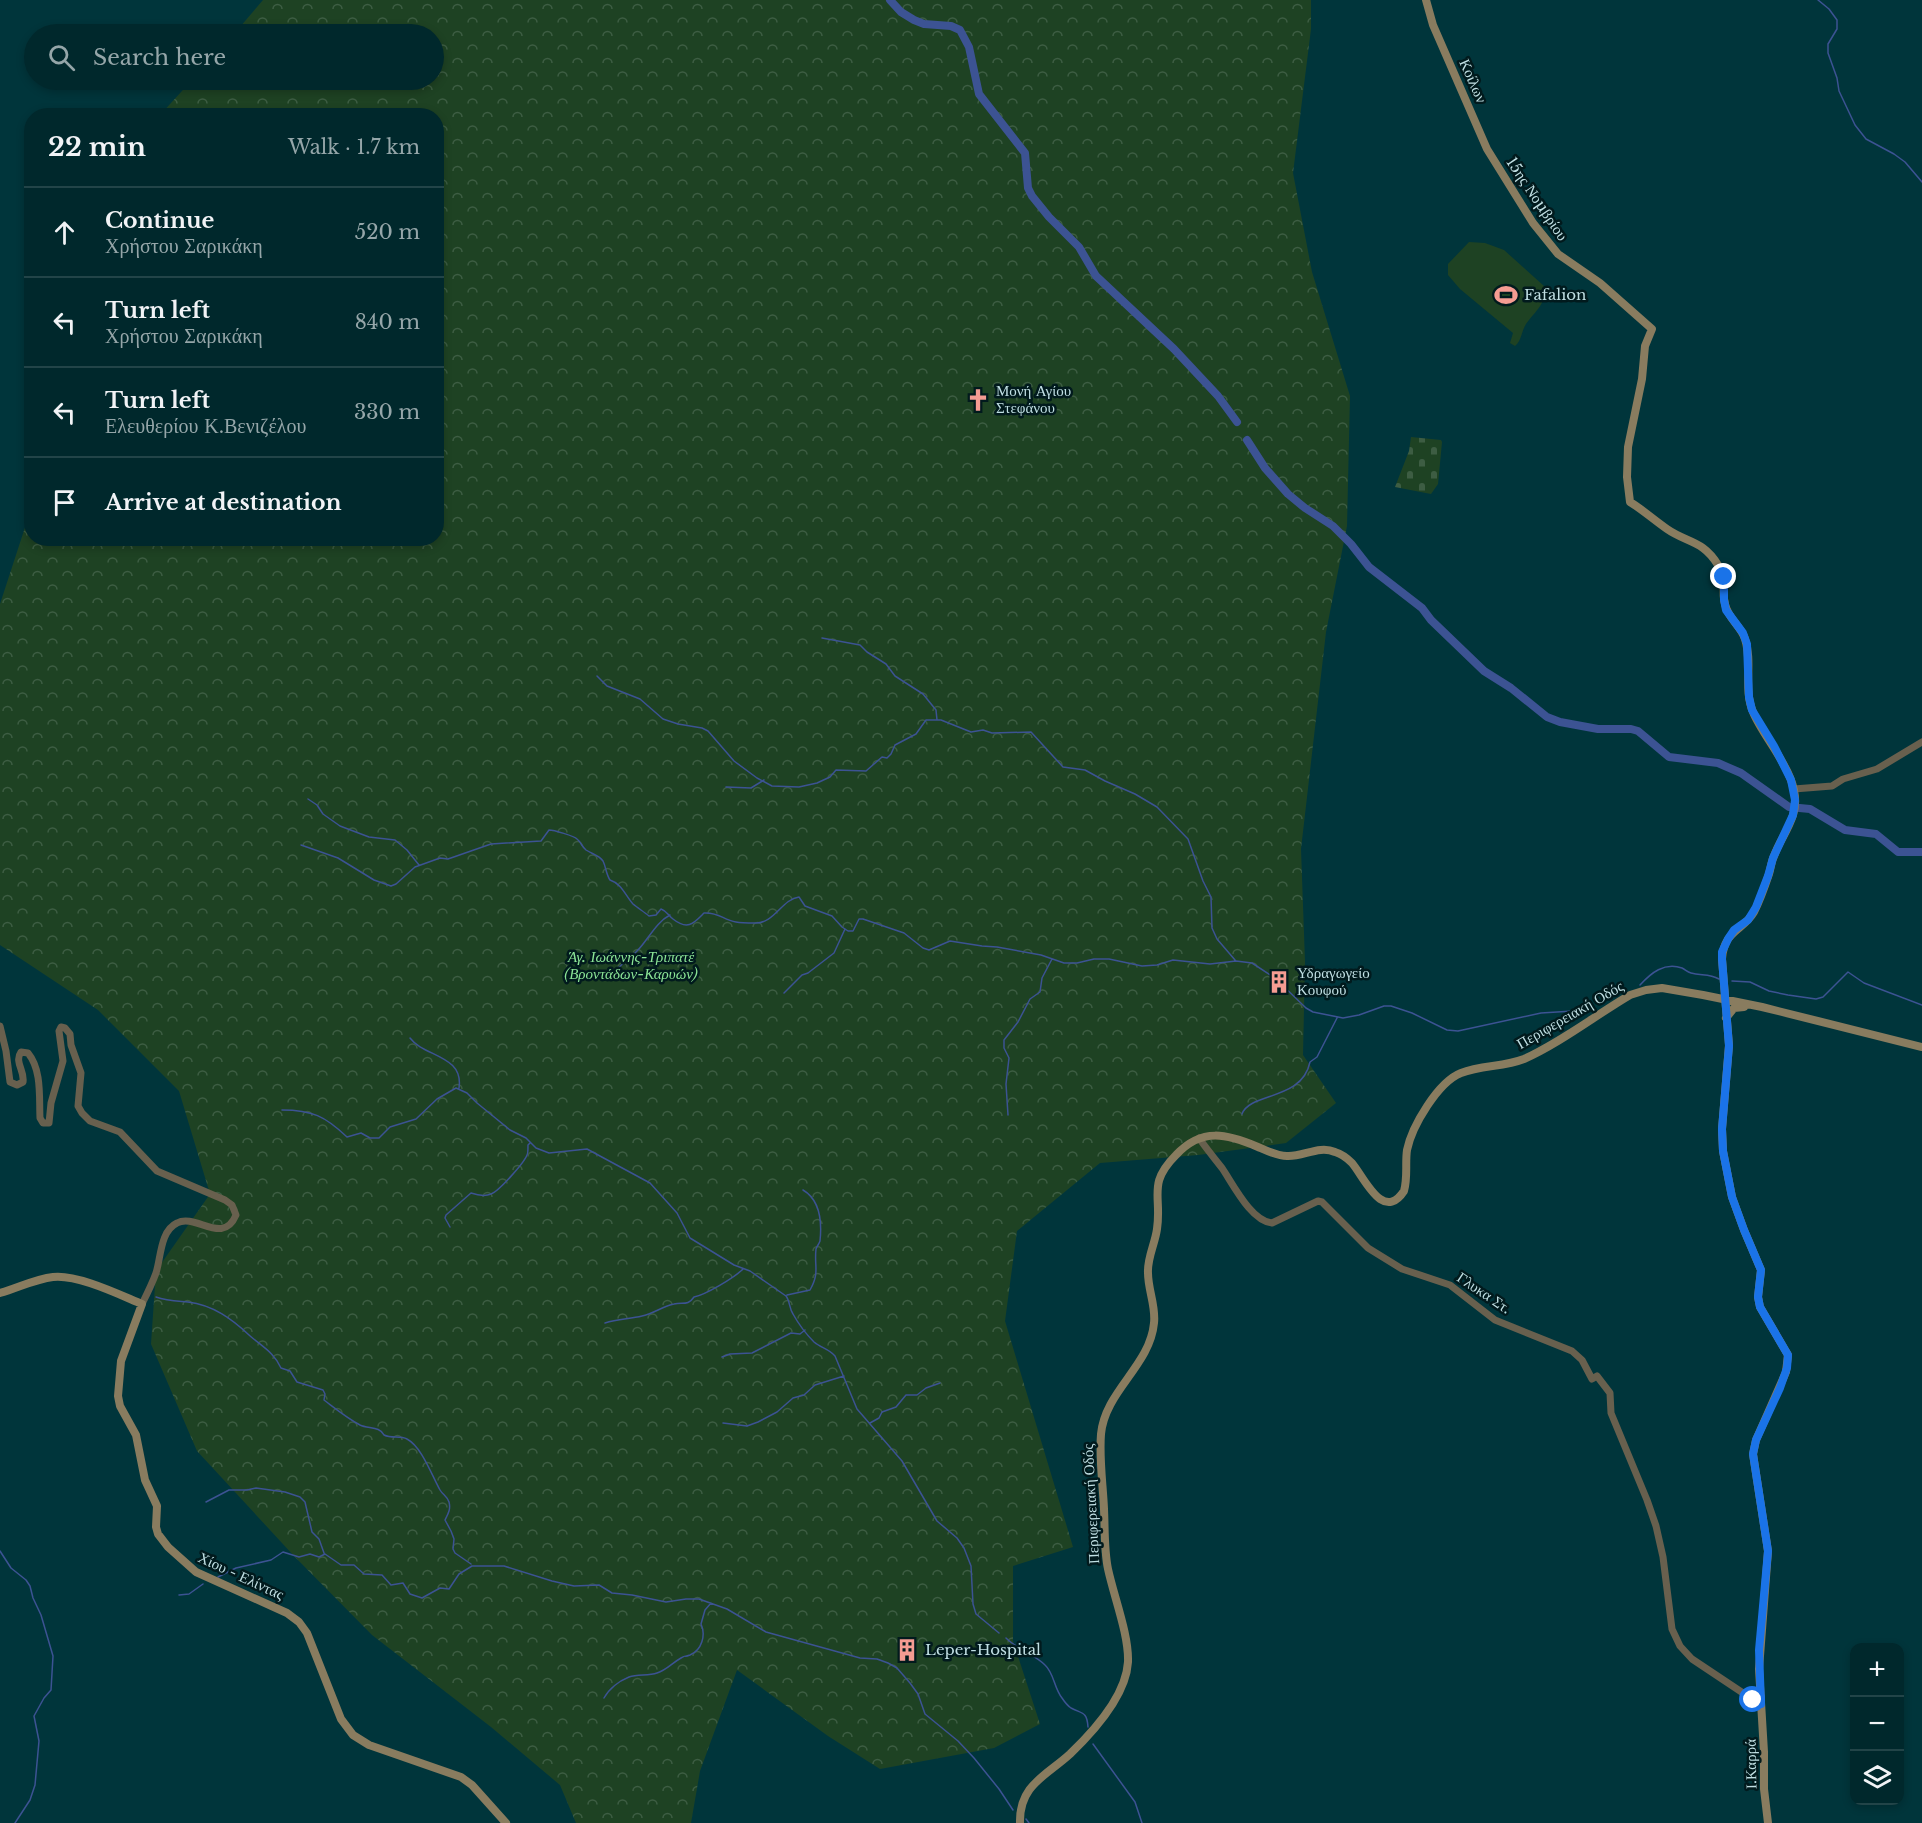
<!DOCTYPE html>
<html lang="en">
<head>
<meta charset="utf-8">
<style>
	:root { --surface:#00282c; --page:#0a3034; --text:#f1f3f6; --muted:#95a6a9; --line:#224448 }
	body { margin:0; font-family:"Libre Baskerville",serif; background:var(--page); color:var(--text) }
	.controls { position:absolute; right:18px; bottom:18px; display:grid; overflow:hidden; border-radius:12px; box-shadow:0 3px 9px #0003 }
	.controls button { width:54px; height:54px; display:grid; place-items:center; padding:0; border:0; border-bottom:2px solid var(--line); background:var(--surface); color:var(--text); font:30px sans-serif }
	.stop { position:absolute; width:18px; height:18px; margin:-14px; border:4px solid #1a73e8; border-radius:50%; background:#fff }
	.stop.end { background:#1a73e8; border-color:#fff; box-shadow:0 2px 6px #0008 }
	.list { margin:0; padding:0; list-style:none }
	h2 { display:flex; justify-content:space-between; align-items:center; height:78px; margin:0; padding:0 24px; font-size:26px }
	h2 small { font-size:20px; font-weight:400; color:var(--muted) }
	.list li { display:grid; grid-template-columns:39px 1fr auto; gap:18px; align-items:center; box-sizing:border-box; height:90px; padding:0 24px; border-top:2px solid var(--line) }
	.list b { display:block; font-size:22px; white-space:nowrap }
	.list p { margin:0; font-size:20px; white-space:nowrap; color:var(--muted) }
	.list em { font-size:20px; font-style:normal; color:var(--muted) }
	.icon { flex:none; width:33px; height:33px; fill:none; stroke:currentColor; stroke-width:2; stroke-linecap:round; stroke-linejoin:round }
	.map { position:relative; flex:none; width:1922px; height:1823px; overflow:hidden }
	.search { position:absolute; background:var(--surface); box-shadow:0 3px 9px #0003; left:24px; top:24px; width:420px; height:66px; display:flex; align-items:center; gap:15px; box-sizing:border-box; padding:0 21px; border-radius:33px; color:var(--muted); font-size:22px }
	.panel { position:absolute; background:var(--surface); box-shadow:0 3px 9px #0003; left:24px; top:108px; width:420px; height:438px; border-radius:24px }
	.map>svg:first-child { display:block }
	.green { fill:#1e4223 }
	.cemetery { fill:url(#cemetery-stones) }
	.park { fill:url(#park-crowns) }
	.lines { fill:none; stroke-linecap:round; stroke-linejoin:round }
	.stream { stroke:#3c5393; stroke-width:1.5 }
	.river { stroke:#3c5393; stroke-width:8 }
	.tertiary { stroke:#68604e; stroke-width:7 }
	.secondary { stroke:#897c5f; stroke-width:8 }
	.route { stroke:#1a73e8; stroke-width:8 }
	.labels { text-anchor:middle; stroke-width:5; stroke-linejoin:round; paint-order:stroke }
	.street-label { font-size:15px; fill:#c0dfe3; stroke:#011a1d }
	.poi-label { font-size:15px; fill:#c0dfe3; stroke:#011a1d; text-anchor:start }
	.park-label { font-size:15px; font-style:italic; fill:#8be496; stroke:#011a1d }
</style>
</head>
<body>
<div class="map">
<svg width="1922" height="1823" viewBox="0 0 1922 1823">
	<defs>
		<pattern id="cemetery-stones" width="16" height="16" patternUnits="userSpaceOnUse" patternTransform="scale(1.5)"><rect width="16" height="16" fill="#1e4223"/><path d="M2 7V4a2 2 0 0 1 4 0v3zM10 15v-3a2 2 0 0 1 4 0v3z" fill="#3d5d43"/></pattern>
		<pattern id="park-crowns" width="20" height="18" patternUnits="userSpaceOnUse" patternTransform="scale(1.5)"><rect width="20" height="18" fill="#1e4223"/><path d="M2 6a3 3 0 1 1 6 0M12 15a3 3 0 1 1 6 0" fill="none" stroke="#3d5d43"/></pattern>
	</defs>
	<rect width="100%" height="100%" fill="#00353b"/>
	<!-- green -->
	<path class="green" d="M1469 242 1485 243 1504 250 1544 286C1547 304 1535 311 1526 324 1521 332 1522 340 1515 346L1510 343 1513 333 1460 289 1448 275V264Z"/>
	<!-- cemetery -->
	<path class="cemetery" d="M1411 437 1441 440 1442 442 1438 484 1431 494 1395 487 1409 451Z"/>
	<!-- park -->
	<path class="park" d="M263 0H1311V29L1293 173 1312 272 1350 396 1347 526 1326 632 1301 849 1305 962 1303 1055 1336 1103 1286 1143 1198 1155 1100 1163 1017 1231 1005 1321 1073 1547 1013 1566V1641L1040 1724 994 1748 880 1769 828 1736 737 1670 700 1771 691 1823H576L560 1785 491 1727 372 1635 294 1556 197 1451 151 1344 156 1271 210 1194 179 1091 98 1010 0 945V604L31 509 32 538H436V116L160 115 192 80H434V34H234Z"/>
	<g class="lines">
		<!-- stream -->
		<path class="stream" d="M1818 0 1829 9 1837 20V29L1828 44V53L1837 78 1839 91 1855 125 1866 139 1894 154 1905 162 1922 182
			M822 638 860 645 867 652 886 664 895 676 923 694 936 710 937 720
			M597 676 607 686 640 699 663 719 678 724 702 728 708 731 734 761 757 778 772 786 799 787 817 783 830 777 836 770 866 771 882 757 887 758 891 754 895 745 916 734 926 720H941L971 732 983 730 992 733 1031 732 1063 767 1085 770 1105 781 1135 794 1157 807 1188 839 1203 881 1211 897 1212 928 1217 939 1235 960
			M726 787 751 788 764 780
			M308 799 317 805 323 814 340 826 369 837 395 840 407 850 419 865
			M301 845 338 858 374 880 391 886 396 884 415 867 440 858 448 859 491 844 541 841 549 830C554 830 574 836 577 839 581 842 582 847 586 850 592 854 599 855 603 861 606 867 606 874 610 880 622 884 625 895 633 904 638 908 644 912 649 916L656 915 661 909C667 911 668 915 673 919 688 931 694 923 704 913 719 912 723 920 736 922 741 923 749 923 755 923 774 924 782 899 799 897L805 906 832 916 842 927 848 931H853L859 919H863L904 933 923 948 929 950 950 941 982 946 997 947 1041 955 1064 963H1077L1094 959H1109L1142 966 1157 965 1173 960 1210 964 1236 961 1252 963 1275 978 1306 1008 1313 1012 1343 1018 1359 1015 1384 1006H1391L1412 1013 1447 1030 1458 1031 1541 1013 1589 1010
			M581 978 609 977C618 967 628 960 637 951 648 940 656 922 670 915
			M1732 981 1750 982 1769 991 1788 995 1816 999 1823 997 1848 972 1864 983 1922 1005
			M1640 985C1651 973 1664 962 1682 968 1686 970 1687 972 1691 973 1701 976 1709 973 1719 979
			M784 993 802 975 808 973 834 953 845 929
			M410 1038C424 1057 464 1055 459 1088
			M282 1110C312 1110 325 1116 347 1137L361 1133 370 1138H379L390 1127 416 1119 437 1099 456 1088 467 1093 477 1103 510 1130 526 1138 536 1148 549 1153 587 1149 650 1183 677 1213 690 1238 734 1265 750 1271 786 1296C790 1301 789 1308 793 1314 798 1323 807 1335 814 1342 821 1348 829 1349 835 1356L857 1409 902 1461 937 1521 957 1538 964 1548 971 1566 973 1604 976 1614 999 1633
			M1242 1114C1250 1092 1302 1101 1310 1062L1317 1057 1337 1018
			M1008 1115 1006 1084 1009 1058 1004 1048V1040L1018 1022 1030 999 1040 992 1042 978 1052 959
			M450 1227 445 1218 446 1215 471 1193C477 1195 484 1197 491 1194 499 1191 524 1163 527 1155 528 1154 528 1146 528 1145L530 1143
			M787 1295 810 1290C820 1272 814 1267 816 1249 817 1246 819 1244 820 1241 822 1222 820 1200 803 1190
			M156 1297C167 1301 177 1301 188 1302 213 1305 232 1319 249 1335 261 1346 274 1352 281 1368L290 1371 297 1382 323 1390 325 1394 324 1400C336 1409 347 1418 360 1425 368 1429 380 1426 384 1435 392 1439 400 1435 407 1439 422 1447 432 1476 440 1490 443 1495 447 1496 449 1502 451 1509 448 1514 445 1520L451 1531 454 1539 453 1549 455 1553 471 1564
			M605 1323C618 1319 630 1319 642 1316 653 1314 663 1306 674 1304 683 1302 688 1306 694 1297 705 1295 734 1278 743 1269
			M722 1357 730 1354 752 1353 791 1333 800 1334 805 1330
			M723 1423 747 1426 758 1422 777 1412 793 1398 804 1395 815 1385 844 1376
			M870 1423 879 1418 882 1412 896 1407 906 1395H917L926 1388 940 1383
			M206 1502 229 1490H247L256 1488 285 1492 300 1497 305 1502 312 1532 319 1539 324 1553
			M0 1551 11 1568 26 1580 30 1586 33 1598 41 1615 53 1656 51 1690 44 1698 34 1716 39 1741 35 1785 30 1800 15 1823
			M218 1577 236 1568 271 1560 283 1552 299 1557 310 1554 319 1557 325 1554 341 1565H354L364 1574 382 1575 391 1585 403 1583 410 1594 422 1598 440 1588 449 1589 459 1574 472 1566H504L552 1581 574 1586 599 1585 612 1593 632 1595 666 1602 686 1599H699L727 1609 766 1632 860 1658 877 1659 888 1663 897 1668 910 1683 918 1694 925 1714 958 1741 974 1758 999 1789 1013 1810
			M179 1595 189 1594 203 1584
			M1006 1638C1018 1650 1034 1654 1045 1665 1054 1673 1054 1688 1062 1698 1064 1701 1068 1706 1071 1708 1082 1714 1087 1711 1088 1727
			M604 1698C609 1689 619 1681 629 1677 638 1674 648 1676 657 1673 667 1670 672 1663 681 1658 688 1654 682 1658 690 1655 702 1650 706 1635 701 1624L705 1610 711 1603
			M1093 1744 1135 1802 1142 1823
			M1026 1819 1029 1823"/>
		<!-- river -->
		<path class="river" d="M890 0 901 12 914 20 924 24 951 26 960 30 969 47 979 94 1025 153 1028 188 1032 196 1049 217 1079 247 1096 276 1174 349 1218 396 1237 422
			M1247 440 1265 468 1288 494 1305 508 1333 526 1351 544 1369 567 1422 608 1431 620 1484 671 1511 688 1547 717 1560 722 1598 729H1631L1638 731 1669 757 1718 763 1741 773 1789 807 1810 809 1845 830 1876 834 1898 852H1922"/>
		<!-- tertiary -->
		<path class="tertiary" d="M1794 789 1832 786 1843 779 1877 769 1922 742
			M0 1026 6 1051 10 1082 17 1085 23 1082C25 1071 14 1062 21 1052L28 1053C42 1070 39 1097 40 1118L43 1123H49L51 1103 63 1061 59 1031 61 1027 65 1028 70 1034 71 1045 81 1073 78 1106 82 1113 90 1121 120 1132 157 1171 225 1200 232 1205 236 1215C223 1246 196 1213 177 1223 160 1231 161 1258 156 1273 152 1284 147 1294 142 1304
			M1199 1138C1206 1148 1214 1158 1222 1168 1233 1184 1251 1221 1272 1223L1318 1201 1322 1202 1368 1248 1402 1269 1450 1285 1495 1320 1572 1351 1582 1360 1592 1379 1597 1376 1610 1393 1611 1413 1647 1500 1656 1526 1663 1557 1672 1629 1680 1646 1692 1659 1761 1705"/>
		<!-- secondary -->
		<path class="secondary" d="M1426 0 1433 25 1487 149 1533 223 1558 254 1600 283 1652 329 1645 346 1642 379 1628 447 1627 477 1630 502C1643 510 1654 520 1667 529 1687 543 1703 540 1718 565 1728 580 1721 590 1725 604 1728 619 1741 626 1745 639 1753 662 1743 689 1753 712 1765 742 1805 779 1793 815 1789 829 1779 842 1774 856 1771 862 1771 868 1769 874 1765 886 1760 900 1754 912 1743 931 1724 930 1722 959L1729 1045 1722 1129 1723 1151 1732 1197 1744 1230 1761 1270 1758 1297 1760 1307 1788 1355 1786 1372 1756 1440 1753 1454 1768 1551 1759 1669 1764 1752V1789L1768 1823
			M1726 1018 1734 1008 1744 1007
			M0 1293C18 1288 35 1279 53 1277 77 1274 120 1295 142 1304L121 1361 118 1396 120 1406 136 1435 145 1480 157 1506 156 1527 158 1534 168 1547 196 1572 287 1613 299 1622 307 1633 341 1719 353 1735 369 1745 461 1777 472 1785 506 1823
			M1020 1823C1019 1785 1046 1776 1070 1754 1094 1731 1126 1696 1128 1662 1129 1635 1114 1597 1108 1569 1104 1550 1105 1529 1104 1509 1103 1485 1099 1459 1101 1434 1105 1391 1150 1366 1154 1323 1156 1306 1148 1290 1148 1273 1147 1258 1155 1244 1157 1229 1162 1196 1147 1184 1176 1155 1202 1127 1227 1134 1258 1147 1267 1151 1277 1156 1287 1156 1303 1157 1319 1145 1335 1152 1342 1154 1347 1158 1352 1163 1364 1177 1383 1223 1404 1191 1408 1177 1405 1163 1407 1150 1412 1126 1438 1082 1461 1073 1481 1065 1504 1067 1524 1059 1560 1043 1596 1015 1630 995L1646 990 1662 988 1703 995 1762 1007 1922 1047"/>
	</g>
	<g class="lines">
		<!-- route -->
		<path class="route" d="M1724 577V600L1726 610 1743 633 1747 644 1749 697 1752 710 1774 746 1791 780 1795 800 1793 815 1773 858 1768 876 1756 907 1748 920 1734 930 1728 939 1722 952V959L1729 1046 1722 1129 1723 1151 1732 1197 1744 1230 1761 1270 1758 1297 1760 1307 1788 1355 1787 1368 1780 1388 1756 1440 1753 1454 1768 1551 1759 1650 1761 1704 1753 1700"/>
	</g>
	<!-- icons -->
	<defs>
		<g id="stadium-bare" transform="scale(1.8)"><path d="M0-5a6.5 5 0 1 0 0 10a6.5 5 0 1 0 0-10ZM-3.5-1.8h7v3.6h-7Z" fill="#f59c92" stroke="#011a1d" stroke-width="2.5" paint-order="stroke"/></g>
		<g id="church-bare" transform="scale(1.8)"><path d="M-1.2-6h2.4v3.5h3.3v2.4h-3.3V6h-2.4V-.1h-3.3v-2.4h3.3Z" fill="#f59c92" stroke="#011a1d" stroke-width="2.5" paint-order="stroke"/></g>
		<g id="building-bare" transform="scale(1.8)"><path d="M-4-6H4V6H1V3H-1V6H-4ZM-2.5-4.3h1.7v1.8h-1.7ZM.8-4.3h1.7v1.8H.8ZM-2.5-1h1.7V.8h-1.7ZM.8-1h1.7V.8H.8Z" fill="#f59c92" stroke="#011a1d" stroke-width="2.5" paint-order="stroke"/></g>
	</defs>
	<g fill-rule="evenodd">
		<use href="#stadium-bare" x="1506" y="295"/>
		<use href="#church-bare" x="978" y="400"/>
		<use href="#building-bare" x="1279" y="982"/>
		<use href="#building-bare" x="907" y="1650"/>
	</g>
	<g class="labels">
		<!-- street labels -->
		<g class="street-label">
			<text transform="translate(1473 81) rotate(66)" y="5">Κοίλων</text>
			<text transform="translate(1537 199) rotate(56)" y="5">15ης Νομβρίου</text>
			<text transform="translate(1570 1015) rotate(-30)" y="5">Περιφερειακή Οδός</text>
			<text transform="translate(1484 1293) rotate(34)" y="5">Γλυκα Στ.</text>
			<text transform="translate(1091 1504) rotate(-93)" y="5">Περιφερειακή Οδός</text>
			<text transform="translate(241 1576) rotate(25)" y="5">Χίου - Ελίντας</text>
			<text transform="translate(1751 1764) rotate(-91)" y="5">Ι.Καρρά</text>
		</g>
		<!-- poi labels -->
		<g class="poi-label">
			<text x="1524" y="300">Fafalion</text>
			<text x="996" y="396">Μονή Αγίου<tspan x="996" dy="17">Στεφάνου</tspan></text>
			<text x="1297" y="978">Υδραγωγείο<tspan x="1297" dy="17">Κουφού</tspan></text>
			<text x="925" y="1655">Leper-Hospital</text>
		</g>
		<!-- park labels -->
		<g class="park-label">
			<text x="631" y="962">Άγ. Ιωάννης-Τριπατέ<tspan x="631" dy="17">(Βροντάδων-Καρυών)</tspan></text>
		</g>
	</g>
</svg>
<div class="controls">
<button>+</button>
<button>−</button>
<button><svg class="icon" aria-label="layers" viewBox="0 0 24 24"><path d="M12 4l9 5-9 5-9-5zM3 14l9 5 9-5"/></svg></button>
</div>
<div class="stop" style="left:1753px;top:1700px"></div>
<div class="stop end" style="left:1724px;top:577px"></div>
<div class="search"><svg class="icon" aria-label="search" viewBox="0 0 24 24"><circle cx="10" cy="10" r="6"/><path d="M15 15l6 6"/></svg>Search here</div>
<section class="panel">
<h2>22 min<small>Walk · 1.7 km</small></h2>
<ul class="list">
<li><svg class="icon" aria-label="ahead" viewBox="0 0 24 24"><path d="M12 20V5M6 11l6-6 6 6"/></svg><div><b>Continue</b><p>Χρήστου Σαρικάκη</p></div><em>520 m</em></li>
<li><svg class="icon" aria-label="left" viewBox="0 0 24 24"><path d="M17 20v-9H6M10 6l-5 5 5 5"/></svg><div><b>Turn left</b><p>Χρήστου Σαρικάκη</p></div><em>840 m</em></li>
<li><svg class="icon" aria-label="left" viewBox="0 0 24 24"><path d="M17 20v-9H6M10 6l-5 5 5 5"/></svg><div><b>Turn left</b><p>Ελευθερίου Κ.Βενιζέλου</p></div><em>330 m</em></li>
<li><svg class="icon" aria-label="arrive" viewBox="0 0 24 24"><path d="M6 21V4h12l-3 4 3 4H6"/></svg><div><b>Arrive at destination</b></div></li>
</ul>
</section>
</div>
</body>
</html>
